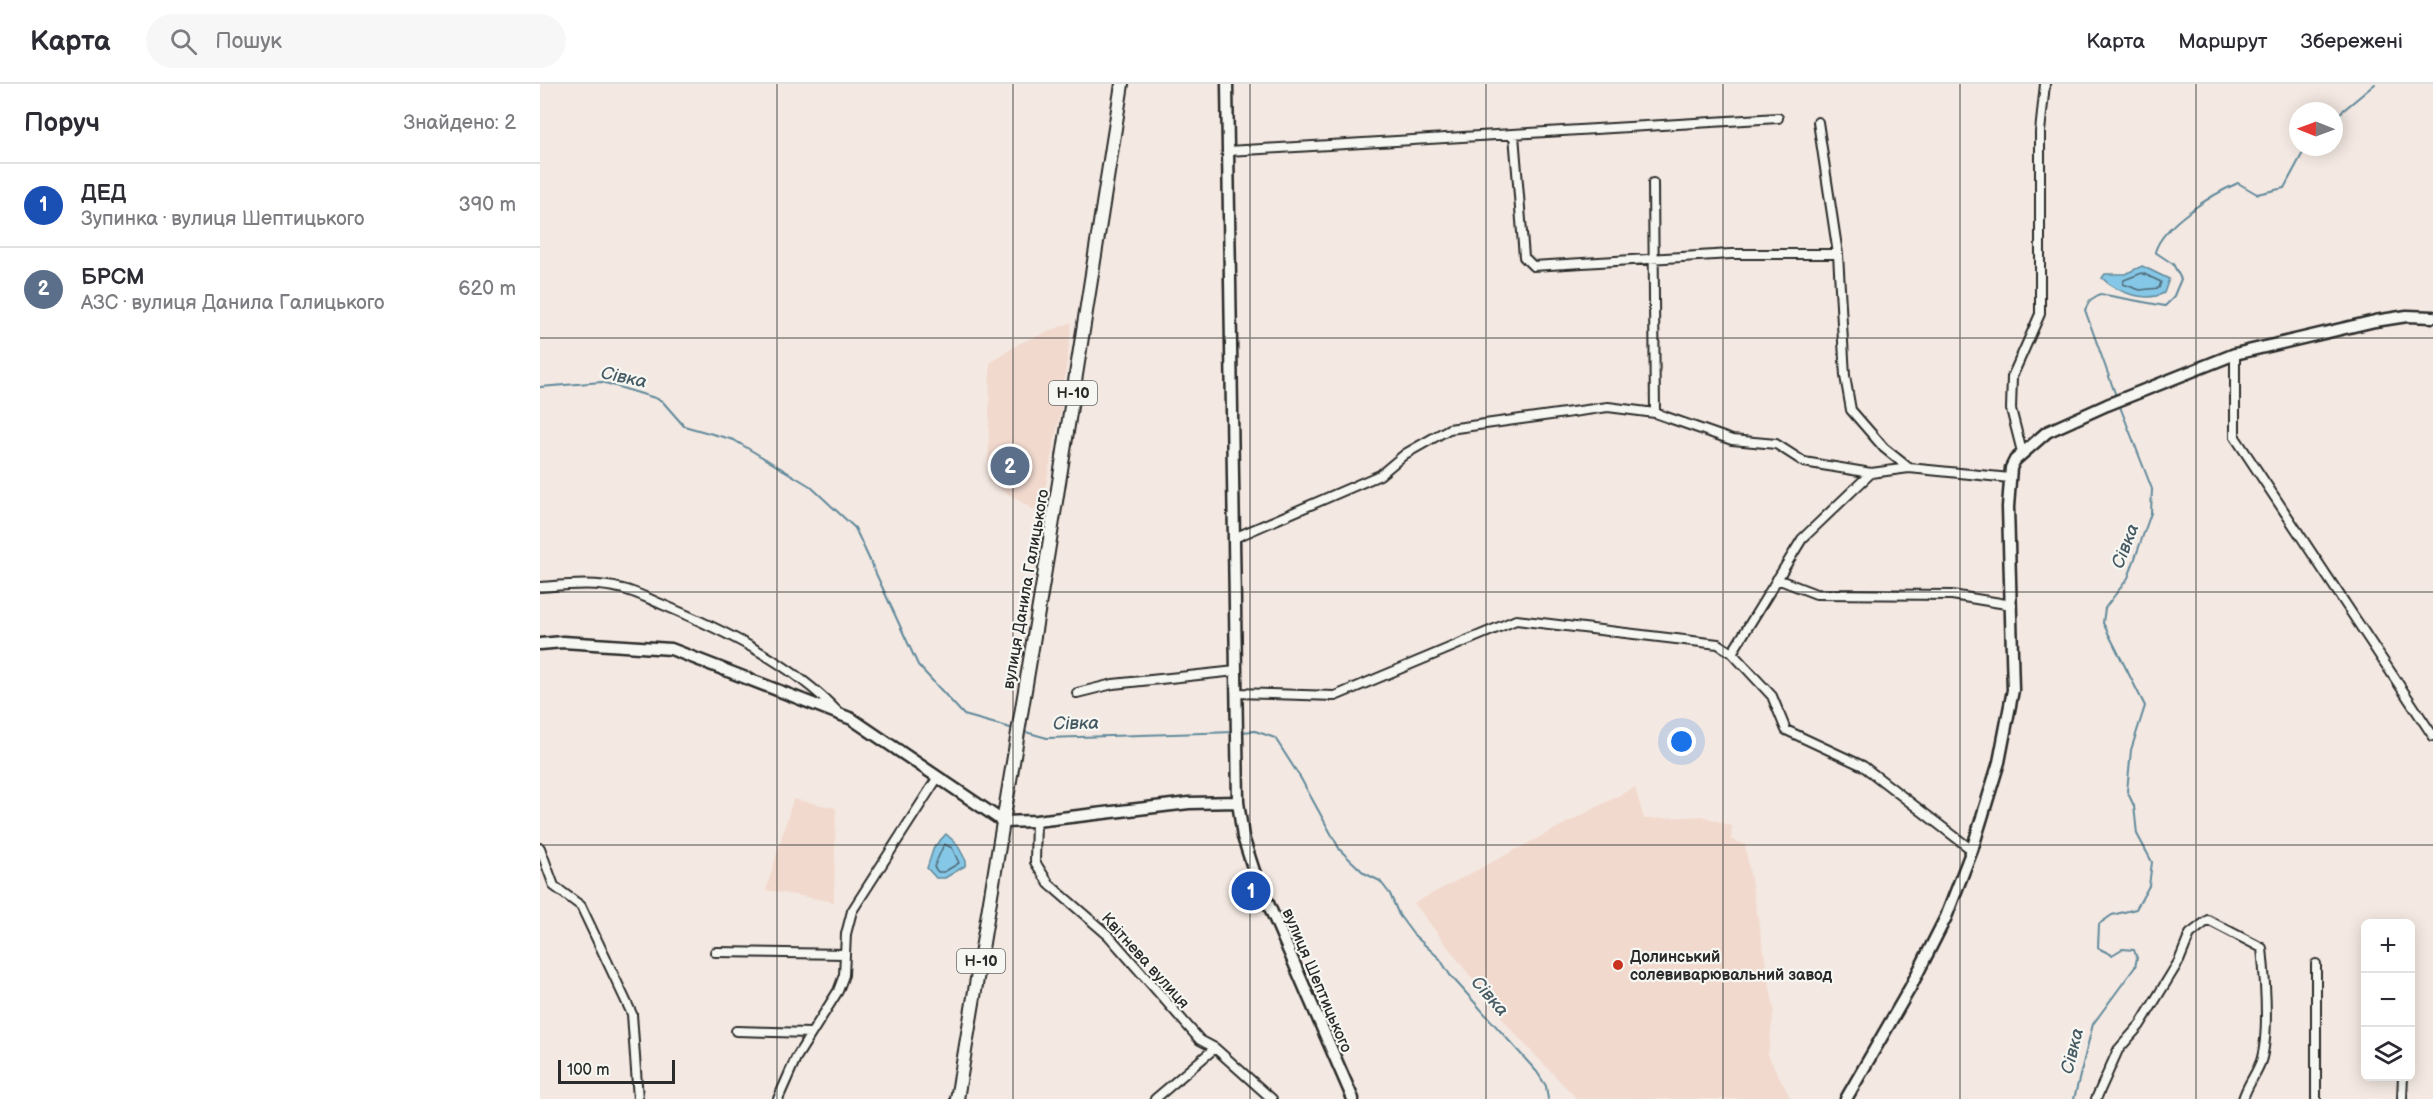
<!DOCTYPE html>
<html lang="uk">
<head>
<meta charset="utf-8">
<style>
	:root { --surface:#fff; --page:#f7f7f7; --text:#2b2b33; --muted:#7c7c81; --line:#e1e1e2; --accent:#c8321e }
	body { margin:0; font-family:"Balsamiq Sans",sans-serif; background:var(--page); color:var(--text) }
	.controls { position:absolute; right:18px; bottom:18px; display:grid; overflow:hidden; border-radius:9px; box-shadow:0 3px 15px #0003 }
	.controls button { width:54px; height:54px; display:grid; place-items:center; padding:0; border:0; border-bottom:2px solid var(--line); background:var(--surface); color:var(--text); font:30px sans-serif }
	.compass { position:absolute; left:1749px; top:18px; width:54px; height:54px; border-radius:50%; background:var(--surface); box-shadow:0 3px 15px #0003; rotate:271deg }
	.scale { position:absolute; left:18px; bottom:15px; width:117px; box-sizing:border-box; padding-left:6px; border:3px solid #2b2b2b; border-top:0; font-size:16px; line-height:21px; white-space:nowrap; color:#2b2b2b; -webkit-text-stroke:4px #f6f6f2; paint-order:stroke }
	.you { position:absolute; left:1142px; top:658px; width:21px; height:21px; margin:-15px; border:4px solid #fff; border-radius:50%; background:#1a73e8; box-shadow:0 0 0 9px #1a73e833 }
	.badge { display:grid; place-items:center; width:39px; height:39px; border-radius:50%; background:var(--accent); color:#fff; font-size:20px; font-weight:700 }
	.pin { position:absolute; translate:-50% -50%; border:3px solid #fff; box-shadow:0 2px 6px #0006 }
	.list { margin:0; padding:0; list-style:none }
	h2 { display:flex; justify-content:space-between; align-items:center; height:78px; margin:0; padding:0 24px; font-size:26px }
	h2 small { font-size:20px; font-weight:400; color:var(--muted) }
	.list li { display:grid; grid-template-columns:39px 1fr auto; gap:18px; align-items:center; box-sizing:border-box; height:84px; padding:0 24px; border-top:2px solid var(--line) }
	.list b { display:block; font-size:22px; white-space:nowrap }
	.list p { margin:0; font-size:20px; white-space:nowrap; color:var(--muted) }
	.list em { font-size:20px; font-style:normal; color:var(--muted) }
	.icon { flex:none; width:33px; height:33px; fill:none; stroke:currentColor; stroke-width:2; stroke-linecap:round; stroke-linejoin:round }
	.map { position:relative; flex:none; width:1893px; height:1015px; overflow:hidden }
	header { display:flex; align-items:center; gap:36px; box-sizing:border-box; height:84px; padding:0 30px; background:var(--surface); border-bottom:2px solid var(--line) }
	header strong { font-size:28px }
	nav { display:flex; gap:33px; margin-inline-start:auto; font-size:21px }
	.search { width:420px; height:54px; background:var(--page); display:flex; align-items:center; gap:15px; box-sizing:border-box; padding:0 21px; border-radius:33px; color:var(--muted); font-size:22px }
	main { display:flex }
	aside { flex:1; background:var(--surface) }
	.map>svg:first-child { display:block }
	.built { fill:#f1d9ce }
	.water { fill:#85c7e6; stroke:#61899b; stroke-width:1.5 }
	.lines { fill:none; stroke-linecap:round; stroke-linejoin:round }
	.shore { stroke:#4f6976; stroke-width:1.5 }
	.stream { stroke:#61899b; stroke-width:2 }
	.street-casing { stroke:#2b2b2b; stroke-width:12 }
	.secondary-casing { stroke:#2b2b2b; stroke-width:15 }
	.primary-casing { stroke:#2b2b2b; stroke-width:16 }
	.street { stroke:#f6f6f2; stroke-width:8 }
	.secondary { stroke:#f6f6f2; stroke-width:10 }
	.primary { stroke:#f6f6f2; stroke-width:12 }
	.grid { fill:none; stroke:#2b2b2b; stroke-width:1.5; stroke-opacity:0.55 }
	.poi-dot { fill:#c8321e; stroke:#f6f6f2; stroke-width:2 }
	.labels { text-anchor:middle; stroke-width:4.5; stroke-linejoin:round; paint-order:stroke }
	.shield { fill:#f6f6f2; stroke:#686867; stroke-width:1.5 }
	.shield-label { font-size:15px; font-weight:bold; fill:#2b2b2b }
	.street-label { font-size:16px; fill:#2b2b2b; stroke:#f6f6f2 }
	.poi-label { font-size:16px; font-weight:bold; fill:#2b2b2b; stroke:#f6f6f2; text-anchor:start }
	.water-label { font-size:18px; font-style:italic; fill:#465a63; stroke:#f6f6f2 }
</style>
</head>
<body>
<header>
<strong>Карта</strong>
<div class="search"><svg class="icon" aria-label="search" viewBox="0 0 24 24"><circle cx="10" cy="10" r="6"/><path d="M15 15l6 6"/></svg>Пошук</div>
<nav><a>Карта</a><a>Маршрут</a><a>Збережені</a></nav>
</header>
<main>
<aside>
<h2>Поруч<small>Знайдено: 2</small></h2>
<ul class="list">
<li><span class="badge" style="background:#1a4fb4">1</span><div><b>ДЕД</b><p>Зупинка · вулиця Шептицького</p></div><em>390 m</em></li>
<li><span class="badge" style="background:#5c6f8a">2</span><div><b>БРСМ</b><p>АЗС · вулиця Данила Галицького</p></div><em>620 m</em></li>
</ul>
</aside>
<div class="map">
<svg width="1893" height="1015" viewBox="0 0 1893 1015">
	<rect width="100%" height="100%" fill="#f4e9e2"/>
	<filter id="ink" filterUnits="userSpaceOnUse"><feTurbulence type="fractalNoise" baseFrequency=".0167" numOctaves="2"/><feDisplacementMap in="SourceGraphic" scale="12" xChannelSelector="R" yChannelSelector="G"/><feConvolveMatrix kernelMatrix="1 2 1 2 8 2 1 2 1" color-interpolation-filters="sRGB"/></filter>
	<g filter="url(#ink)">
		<!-- built -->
		<path class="built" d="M532 238 520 331 500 430 448 397 450 279 480 259Z
			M1095 703 1104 735 1162 732 1192 742 1191 755 1205 761 1234 925 1228 971 1251 1015H1037L973 948 874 819Z
			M253 715 296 724 294 818 226 806Z"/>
		<!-- water -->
		<path class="water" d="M1602 182 1629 195 1624 209C1605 219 1576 208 1562 194L1565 190H1585Z
			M406 750 417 760 426 777 425 782 405 794H396L387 784 394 763Z"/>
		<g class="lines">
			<!-- shore -->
			<path class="shore" d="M1602 189 1621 198 1619 204 1600 206 1583 200 1584 196Z
				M404 760 412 764 419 779 404 788H398L394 783Z"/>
			<!-- stream -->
			<path class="stream" d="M1794 34 1835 0
				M0 303 62 298 115 314 122 317 144 342 194 356 270 402 315 444 378 581 424 631 474 645
				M1576 312 1545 226 1550 216 1560 210 1625 222 1633 214 1641 195 1633 180 1615 168C1622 141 1673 110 1698 99L1717 110 1744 104 1766 63
				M482 647 507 654 695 648
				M700 648 715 647 735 654 760 693 800 766 824 789 840 797 850 810 859 831 873 850 900 875 910 891 997 988 1006 1002 1008 1015
				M1534 1015 1553 940 1595 883 1597 874 1594 866 1582 865 1572 871 1558 864 1559 840 1572 831 1596 825 1609 802 1612 778 1597 750 1594 722 1587 707 1591 666 1605 622 1563 539 1565 524 1588 494 1611 429 1612 405 1579 320"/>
			<!-- street casing -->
			<g class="street-casing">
				<path id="street" d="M1278 38 1298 170 1305 292 1311 326 1344 364 1369 384
					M974 51 984 173 993 182 1191 170H1298
					M688 67 1238 34
					M1113 99 1115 329
					M1695 270V353L1893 652
					M1482 368 1471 325 1472 293 1500 230V48L1505 0
					M694 454 840 391 865 370 909 345 1068 323 1115 329 1192 356 1236 360 1264 378 1331 389 1369 384 1470 394
					M1237 495 1276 510 1412 511 1472 521
					M0 503C28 501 56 498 83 505 96 508 109 515 121 520 183 546 252 579 298 628
					M1192 569 1262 455 1331 389
					M537 609 573 600 696 587
					M696 609 795 612 976 536 1178 560 1192 569 1232 612 1246 646 1323 682 1432 766
					M496 737 495 778 509 800 569 852 660 956 675 964 732 1015
					M0 764 14 802 41 822 92 930 98 1015
					M175 868 305 870
					M196 947 270 949
					M238 1015 256 974 298 907 304 891 306 850 312 827 398 693
					M615 1015 675 964
					M1556 1015 1578 966 1600 941 1639 877 1650 850 1668 836 1722 864C1725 894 1730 949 1721 977 1716 991 1707 1001 1703 1015
					M1776 1015V880
					M1862 1015 1863 992"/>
			</g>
			<!-- secondary casing -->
			<g class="secondary-casing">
				<path id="secondary" d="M687 0 698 718 703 753 714 787 813 1015
					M0 560 23 558 131 565 312 635 464 738 496 737 649 719 698 718
					M1306 1015 1370 904 1406 833 1432 766 1459 678 1473 606 1468 423 1471 384 1475 376 1507 348 1567 321 1695 270 1835 237 1867 232 1893 233"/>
			</g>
			<!-- primary casing -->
			<g class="primary-casing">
				<path id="primary" d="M417 1015 508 468 582 0"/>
			</g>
			<!-- street -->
			<use href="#street" class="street"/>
			<!-- secondary -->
			<use href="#secondary" class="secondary"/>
			<!-- primary -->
			<use href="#primary" class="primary"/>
		</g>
	</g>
	<!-- grid -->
	<path class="grid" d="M237 0V1015M473 0V1015M710 0V1015M946 0V1015M1183 0V1015M1420 0V1015M1656 0V1015M0 254H1893M0 508H1893M0 761H1893"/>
	<!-- markers -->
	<circle class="poi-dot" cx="1078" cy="881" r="6"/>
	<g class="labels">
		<!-- shield labels -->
		<g class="shield">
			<rect x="509" y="297" width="48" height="24" rx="4.5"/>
			<rect x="417" y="865" width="48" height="24" rx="4.5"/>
		</g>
		<g class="shield-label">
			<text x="533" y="314">Н-10</text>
			<text x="441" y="882">Н-10</text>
		</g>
		<!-- street labels -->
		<g class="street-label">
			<text transform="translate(485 505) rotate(-80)" y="6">вулиця Данила Галицького</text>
			<text transform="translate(606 876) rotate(48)" y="6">Квітнева вулиця</text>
			<text transform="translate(778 896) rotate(67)" y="6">вулиця Шептицького</text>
		</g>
		<!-- poi labels -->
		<g class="poi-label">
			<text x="1090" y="878">Долинський<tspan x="1090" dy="18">солевиварювальний завод</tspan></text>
		</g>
		<!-- water labels -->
		<g class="water-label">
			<text transform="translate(84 293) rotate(12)" y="6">Сівка</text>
			<text transform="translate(1585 462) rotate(-69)" y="6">Сівка</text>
			<text transform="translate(536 639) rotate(-1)" y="6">Сівка</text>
			<text transform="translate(950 912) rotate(49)" y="6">Сівка</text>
			<text transform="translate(1532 967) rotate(-76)" y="6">Сівка</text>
		</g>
	</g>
</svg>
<div class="controls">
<button>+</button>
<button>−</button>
<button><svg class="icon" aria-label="layers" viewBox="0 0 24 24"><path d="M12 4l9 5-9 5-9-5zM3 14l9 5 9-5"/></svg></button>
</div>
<svg class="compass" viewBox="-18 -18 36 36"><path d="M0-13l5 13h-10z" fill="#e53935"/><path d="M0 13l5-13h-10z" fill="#7c7c81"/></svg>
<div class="scale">100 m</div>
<div class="you"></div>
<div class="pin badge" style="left:711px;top:807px;background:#1a4fb4">1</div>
<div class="pin badge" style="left:470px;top:382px;background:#5c6f8a">2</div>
</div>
</main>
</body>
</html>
